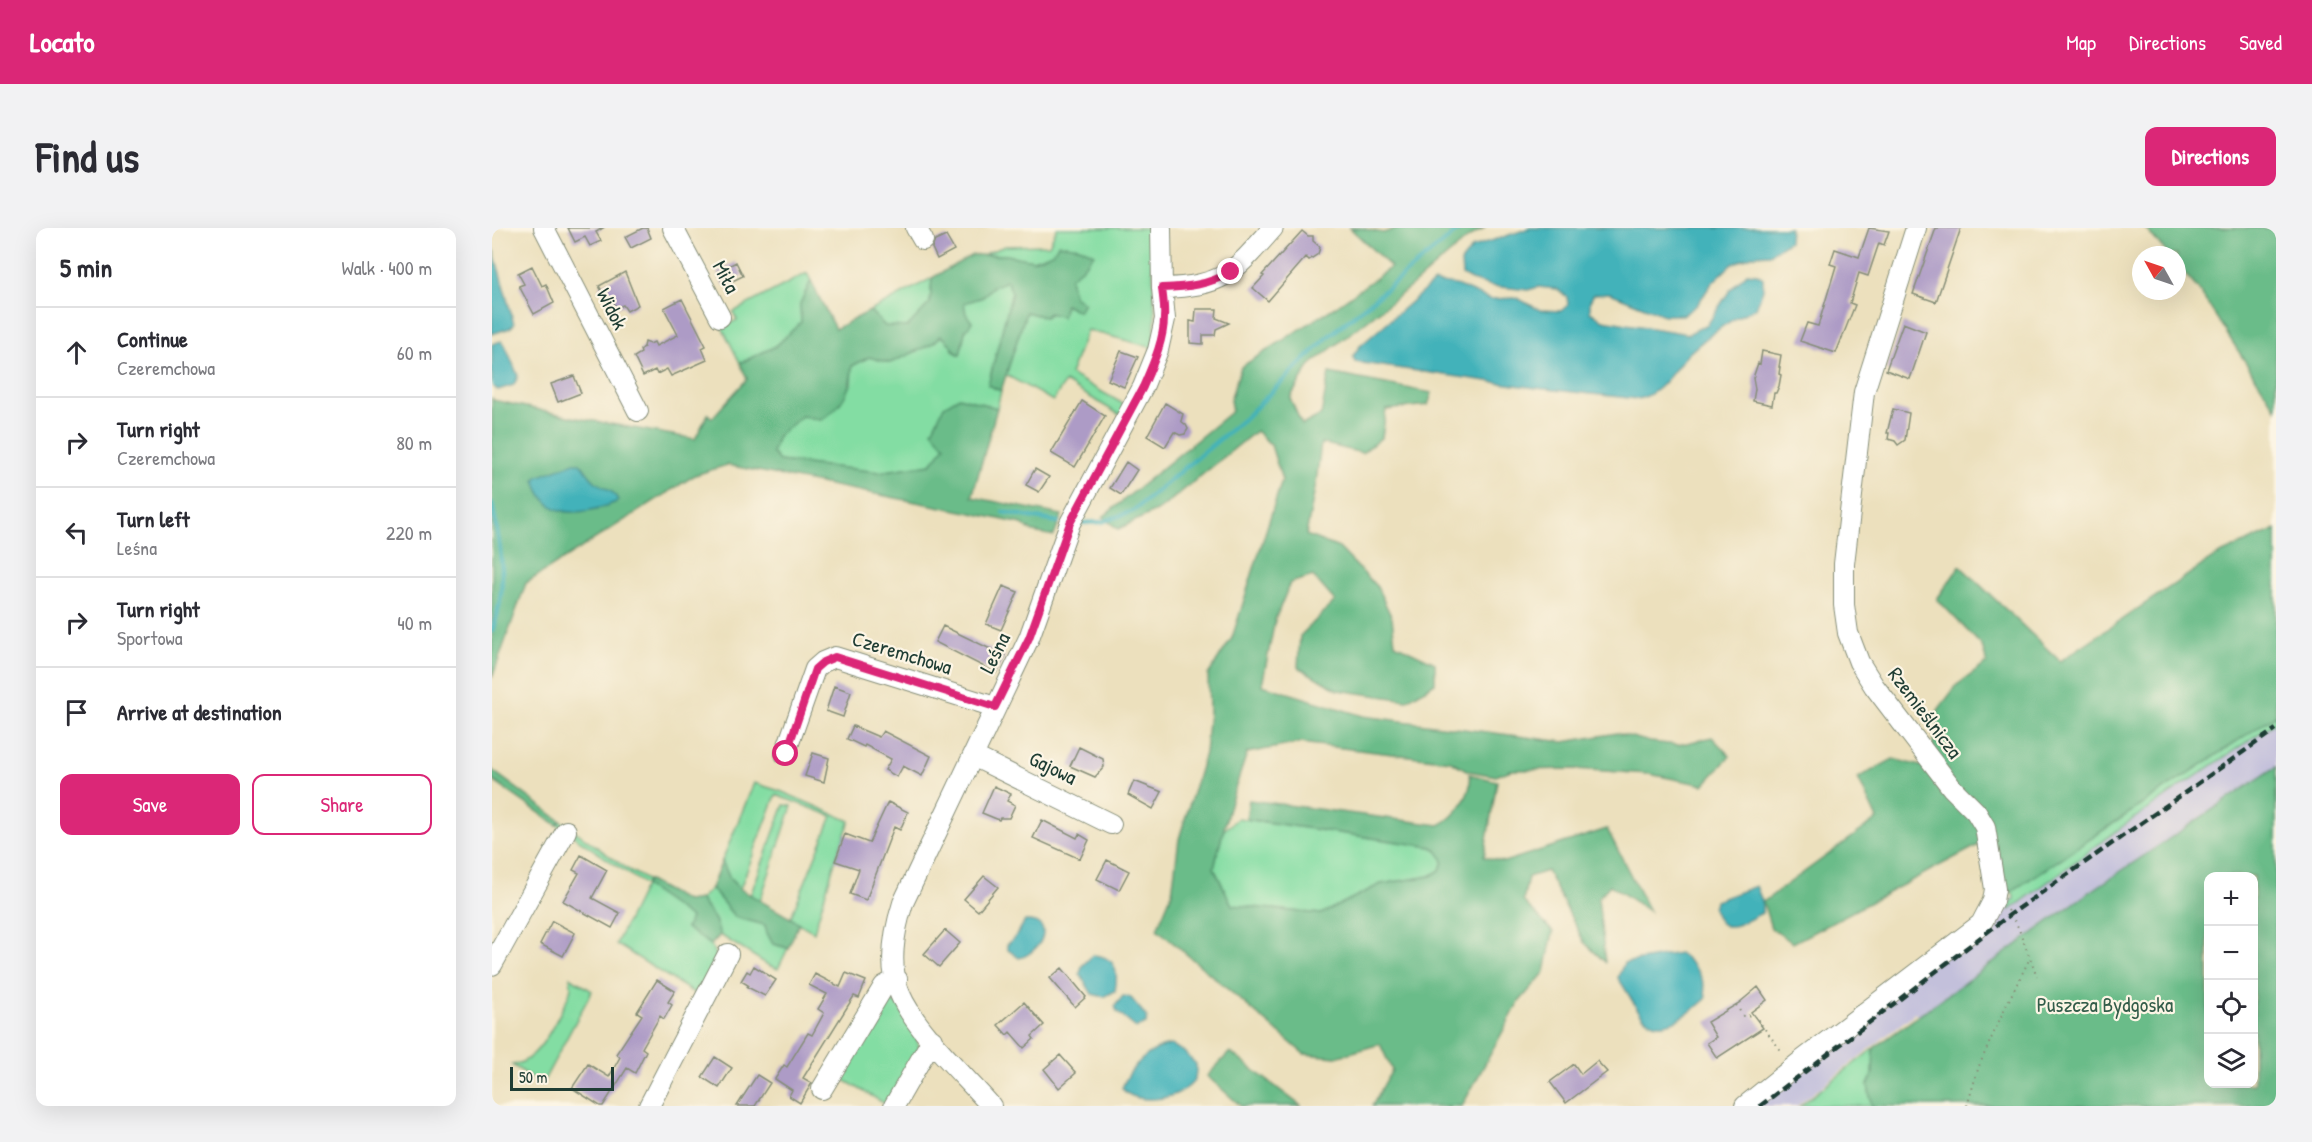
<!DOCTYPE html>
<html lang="en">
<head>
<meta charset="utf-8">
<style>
	:root { --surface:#fff; --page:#f2f2f3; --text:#2b2b33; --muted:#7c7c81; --line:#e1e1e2; --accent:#db2777 }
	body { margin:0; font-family:"Patrick Hand",sans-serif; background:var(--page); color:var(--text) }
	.controls { position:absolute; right:18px; bottom:18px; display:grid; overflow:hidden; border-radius:12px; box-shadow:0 6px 24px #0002 }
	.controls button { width:54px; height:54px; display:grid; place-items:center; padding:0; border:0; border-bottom:2px solid var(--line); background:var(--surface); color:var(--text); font:30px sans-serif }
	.compass { position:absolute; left:1640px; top:18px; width:54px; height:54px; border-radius:50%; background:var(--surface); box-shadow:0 6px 24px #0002; rotate:310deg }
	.scale { position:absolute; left:18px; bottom:15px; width:104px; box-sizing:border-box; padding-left:6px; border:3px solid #1f3d34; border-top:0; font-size:16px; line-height:21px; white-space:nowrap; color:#1f3d34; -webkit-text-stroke:4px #fcf5e5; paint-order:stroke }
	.stop { position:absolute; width:18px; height:18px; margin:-14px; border:4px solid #db2777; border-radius:50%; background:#fff }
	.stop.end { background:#db2777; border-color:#fff; box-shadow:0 2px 6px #0008 }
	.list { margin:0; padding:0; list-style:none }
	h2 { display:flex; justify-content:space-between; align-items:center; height:78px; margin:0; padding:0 24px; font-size:26px }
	h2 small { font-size:20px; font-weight:400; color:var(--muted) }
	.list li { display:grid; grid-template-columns:39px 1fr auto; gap:18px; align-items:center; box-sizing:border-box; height:90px; padding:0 24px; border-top:2px solid var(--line) }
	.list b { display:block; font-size:22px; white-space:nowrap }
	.list p { margin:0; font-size:20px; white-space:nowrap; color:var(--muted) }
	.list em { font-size:20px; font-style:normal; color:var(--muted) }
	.actions { display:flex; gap:12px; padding:18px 24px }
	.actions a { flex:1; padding:14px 0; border:2px solid var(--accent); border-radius:12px; text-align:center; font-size:21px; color:var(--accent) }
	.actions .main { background:var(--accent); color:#fff }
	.icon { flex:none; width:33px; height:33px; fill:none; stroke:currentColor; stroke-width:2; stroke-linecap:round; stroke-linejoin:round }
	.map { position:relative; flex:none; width:1784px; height:878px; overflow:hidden; border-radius:12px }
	header { display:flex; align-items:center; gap:36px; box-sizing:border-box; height:84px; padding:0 30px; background:var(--accent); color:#fff }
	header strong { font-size:28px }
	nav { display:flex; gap:33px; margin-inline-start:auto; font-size:21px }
	.intro { display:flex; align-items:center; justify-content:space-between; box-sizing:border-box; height:144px; padding:0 36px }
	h1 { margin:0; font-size:42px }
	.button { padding:15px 27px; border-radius:12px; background:var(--accent); color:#fff; font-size:21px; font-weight:700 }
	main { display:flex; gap:36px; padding:0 36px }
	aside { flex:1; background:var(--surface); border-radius:12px; box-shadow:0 6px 24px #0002 }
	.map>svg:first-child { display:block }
	.industrial { fill:#c3c0db }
	.green { fill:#83dda3; stroke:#518d6c; stroke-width:1.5 }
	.forest { fill:#6abc89; stroke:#447c5e; stroke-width:1.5; fill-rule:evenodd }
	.water { fill:#42b2ba; stroke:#307877; stroke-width:1.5 }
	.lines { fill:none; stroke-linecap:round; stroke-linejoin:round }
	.stream { stroke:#42b2ba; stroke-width:4.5 }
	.building { fill:#ad9bc6 }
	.minor-casing { stroke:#868e78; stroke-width:22 }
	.path { stroke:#868e78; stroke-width:2; stroke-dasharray:1.5 4.5; stroke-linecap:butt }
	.minor { stroke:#fff; stroke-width:20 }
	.rail { stroke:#1f3d34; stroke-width:4.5; stroke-dasharray:9 4.5; stroke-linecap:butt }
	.route { stroke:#db2777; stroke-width:8 }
	.labels { text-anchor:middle; stroke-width:4.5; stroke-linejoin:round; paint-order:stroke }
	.street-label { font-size:21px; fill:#1f3d34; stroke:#fcf5e5 }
	.park-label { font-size:21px; fill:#335d4a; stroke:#fcf5e5 }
</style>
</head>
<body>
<header>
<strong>Locato</strong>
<nav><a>Map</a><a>Directions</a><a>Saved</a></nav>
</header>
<div class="intro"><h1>Find us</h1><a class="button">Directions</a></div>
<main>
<aside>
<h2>5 min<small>Walk · 400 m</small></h2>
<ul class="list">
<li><svg class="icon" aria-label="ahead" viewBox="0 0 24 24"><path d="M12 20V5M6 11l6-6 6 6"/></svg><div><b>Continue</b><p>Czeremchowa</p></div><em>60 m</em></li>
<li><svg class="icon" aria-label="right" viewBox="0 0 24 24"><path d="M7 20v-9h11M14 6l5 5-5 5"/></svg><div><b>Turn right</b><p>Czeremchowa</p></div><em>80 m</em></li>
<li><svg class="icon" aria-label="left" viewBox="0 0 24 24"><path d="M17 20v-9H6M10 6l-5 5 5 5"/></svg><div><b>Turn left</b><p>Leśna</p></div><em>220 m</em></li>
<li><svg class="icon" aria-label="right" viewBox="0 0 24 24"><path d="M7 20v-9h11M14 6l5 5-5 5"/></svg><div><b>Turn right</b><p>Sportowa</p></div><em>40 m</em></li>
<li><svg class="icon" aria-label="arrive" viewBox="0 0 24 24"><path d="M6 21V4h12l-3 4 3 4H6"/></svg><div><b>Arrive at destination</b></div></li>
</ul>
<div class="actions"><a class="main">Save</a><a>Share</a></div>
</aside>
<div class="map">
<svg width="1784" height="878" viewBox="0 0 1784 878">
	<rect width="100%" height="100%" fill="#fcf5e5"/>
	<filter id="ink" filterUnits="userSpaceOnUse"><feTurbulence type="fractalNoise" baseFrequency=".0167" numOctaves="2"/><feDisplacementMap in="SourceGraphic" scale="12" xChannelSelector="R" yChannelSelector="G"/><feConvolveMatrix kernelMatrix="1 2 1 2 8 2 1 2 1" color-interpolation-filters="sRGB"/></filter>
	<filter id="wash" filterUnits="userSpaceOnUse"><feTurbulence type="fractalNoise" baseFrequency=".008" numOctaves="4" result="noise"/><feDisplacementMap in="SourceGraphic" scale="24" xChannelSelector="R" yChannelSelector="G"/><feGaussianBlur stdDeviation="1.35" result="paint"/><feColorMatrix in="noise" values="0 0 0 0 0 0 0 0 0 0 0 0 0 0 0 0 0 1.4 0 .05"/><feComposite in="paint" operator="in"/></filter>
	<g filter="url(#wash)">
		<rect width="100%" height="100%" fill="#ece0bd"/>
		<!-- industrial -->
		<path class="industrial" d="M1784 485V553L1436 803 1423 785 1305 878H1257L1547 649Z"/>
		<!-- green -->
		<path class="green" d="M565 0H659L663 89 662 120 595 102 578 146 635 178 628 187 573 154 561 173 514 147 534 84 553 89 573 76 586 83 577 50 590 40 601 26 561 25 541 32 514 27 492 26 513 18 557 17Z
			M315 45 319 53 308 76 309 94 284 118 248 135 230 99 245 92 241 84Z
			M440 50 438 75 415 99 393 98 378 83Z
			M515 53 520 64 496 157 509 163 505 180 467 169 454 218 439 236 387 244 287 233 279 225 286 208 310 188 330 192 359 157 360 138 377 129 398 135 440 116 449 108 459 114 461 123 468 127 473 103 472 75 491 69 500 59Z
			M1784 487V494L1634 596 1518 682 1516 678 1523 671 1520 663Z
			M262 555 288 563 358 593 343 633 322 704 298 691 340 588 284 567 248 661 238 651 230 633Z
			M292 577 300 578 268 673 258 668Z
			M746 590 940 619 947 625 951 633 948 642 938 648 889 656 829 686 740 677 722 640 731 603Z
			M69 593 137 642 155 652 153 658 199 690 194 700 219 717 225 730 205 767 124 716 153 657 65 597Z
			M219 660 243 689 273 697 275 705 281 716 296 720 286 741 276 737 228 707 223 692 208 671Z
			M78 749 100 763 50 856 20 837C48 834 65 790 77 767L79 759Z
			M400 773C417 781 424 806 428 823L395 877 345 848 393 774Z
			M1382 820 1381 846 1376 857 1380 878H1308Z"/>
		<!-- forest -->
		<path class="forest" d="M858 0H869L891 5 906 0H992L976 10 922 56 818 137 798 170 810 197 829 187 837 145 940 165 936 177 894 182 890 209 870 225 829 215 824 255 814 307 847 320 885 359 900 390 903 416 943 435V455L915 472 846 462 806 439 808 408 843 373 821 348 798 355 783 392 770 457 871 488 1072 514 1125 505 1158 514 1186 517 1220 509 1238 528 1212 557 1157 546 1083 541 1019 542 1004 548 976 543 959 533 808 515 755 525 738 576 722 640 740 677 829 686 889 656 939 648 948 642 951 633 947 625 940 619 754 591 757 572 947 597C963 590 983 564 977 546L1005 553 992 629 1012 634 1115 601 1157 683 1118 657 1106 670 1113 734 1092 714 1055 643 1036 649 1031 673 1061 704 1053 744 1027 774 970 878H880L900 842 888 816 844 829 812 826 665 701 680 665 687 611 713 525 717 484 716 447 740 410 790 252 779 217 764 203 668 281 626 301 611 289 740 183 738 172 749 139 843 79 899 39Z
			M1653 0H1784V181L1706 61 1685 37V27H1677Z
			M566 16 588 19 602 26 590 40 578 50 582 68 592 75 586 83 573 76 570 89 557 85 553 89 534 84 509 163 496 157 520 64 515 53 500 59 491 69 472 75 474 86 480 94 473 103 468 127C459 121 459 114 449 108L440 116 398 135 377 129 360 138C359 163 351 177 330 192L310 188 286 208 280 224 287 233 387 244 439 236 453 218 440 203 452 178 467 169 505 180 480 269 570 287 562 308 541 304 530 296 475 284 235 237 203 247 34 355 0 450V169L1 172 85 190 203 211 216 186 220 190 255 151 248 135 284 118 309 94 308 76 319 53 343 101 378 83 393 98 415 99 438 75 440 50 480 27H514L541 32 561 25Z
			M1784 301V487L1505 673 1496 612 1301 715 1279 700 1271 674 1385 591 1366 550 1401 531 1437 540 1446 482 1465 457 1495 435 1490 418 1445 371 1468 338 1568 433 1724 328Z
			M1784 539V878H1380L1376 857 1381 846 1382 820 1592 668ZM1716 648H1762V856H1716Z
			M0 542 69 593 65 597 0 552Z
			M230 633 238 651 248 661 307 695 296 720 281 716 275 705 273 697 243 689 219 660Z
			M155 652 194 673 208 671 223 692 228 707 219 717 194 700 199 690 153 658Z
			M738 824 809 878H749L715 848Z"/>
		<!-- water -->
		<path class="water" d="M1038 0H1298L1297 13 1278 26 1262 27 1240 36 1220 55 1205 77 1191 87H1172L1118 65 1102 66 1098 73V84L1111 92 1196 106 1216 96 1238 62 1255 45 1265 46 1271 50V61L1264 80C1239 90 1217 107 1197 125 1181 141 1170 166 1146 171L1044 160 863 134 861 128 867 119 942 54 964 57 997 71 1025 70 1048 82 1069 83 1076 77 1075 69 1065 61 1046 59 1036 62 1000 58 979 52 970 47 969 34 981 19Z
			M0 17 22 96 18 100 0 106Z
			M9 113 14 119 26 148 22 157 6 162 1 159 0 154V116Z
			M82 235H88C94 241 97 249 104 254 112 261 122 261 126 273 117 278 108 280 99 282 71 288 52 282 43 252L45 249Z
			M1264 658 1270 673V685C1261 689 1242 702 1232 697 1226 695 1223 685 1221 680L1223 673Z
			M533 693C565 692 549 725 527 730L515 721V717L524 708Z
			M1187 725C1204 737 1213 750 1214 771 1197 786 1168 810 1149 786 1141 775 1134 761 1126 750L1132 735Z
			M601 727C623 728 627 742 623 763L612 769 600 766 588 746 590 738Z
			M631 768 638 769 655 789 654 796 644 800 625 784 623 778Z
			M679 817 691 823 704 836C704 843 705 849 701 854 685 873 642 878 630 860 638 839 657 820 679 817Z"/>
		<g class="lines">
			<!-- stream -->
			<path class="stream" d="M0 276C9 321 17 358 0 403
				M511 284 566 294
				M590 295 610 294 641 283 753 190 838 107 969 0"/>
		</g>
		<g id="blocks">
			<!-- building -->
			<path class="building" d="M76 0H111L104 4 109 13 98 18 93 9 83 14Z
				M151 0H155L159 10 139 20 133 9Z
				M1377 0 1397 3 1392 17 1387 15 1376 48 1367 45 1358 75 1363 77 1344 125 1308 113 1315 95 1326 98 1344 38 1338 36 1343 21 1367 29Z
				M1444 0H1469L1444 74 1421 66Z
				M810 3 816 8H821V13L828 19 826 26 817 32 814 29 776 73 761 60 772 48 770 47Z
				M454 8 462 22 445 31 440 20 443 13Z
				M244 34 251 48 232 57 225 44Z
				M40 38 50 58 54 56 62 75 42 86 27 58 32 56 26 45Z
				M133 44 146 77 135 83 131 77 124 80 122 75 118 77 107 58Z
				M190 71 214 118 210 120 215 132 179 148 175 141 165 146 163 142 151 148 142 129 149 125 148 122 152 119 153 114 158 116 162 114 164 118 186 107 172 80Z
				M704 81H725L724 90 737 95 724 101 723 107H711V116L698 115V93L703 94Z
				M1411 95 1434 104 1418 151 1394 142Z
				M629 123 646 129 632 159 616 152Z
				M1270 123 1289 127 1287 139H1288L1287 146 1289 147 1287 158 1284 165H1282L1280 177 1261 173 1263 161 1261 150 1266 135 1268 136Z
				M82 148 89 165 66 174 59 156Z
				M590 173 613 188 583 239 559 225Z
				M673 175 691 186 689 193 694 197 696 201 693 206 688 207 682 204 673 219 655 208Z
				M1401 181 1417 185 1413 212 1406 217 1403 213 1396 211 1397 205H1395Z
				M634 234 645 242 629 267 618 260Z
				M543 241 557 249 547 264 534 257Z
				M511 358 526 364 509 402 494 396Z
				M451 398 513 428 504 445 443 414Z
				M342 458 359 464 351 489 334 483Z
				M361 498 387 509 391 503 439 528 430 548 411 538 405 549 393 542 399 531 373 517 372 519 355 511Z
				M587 519 611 531 612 539 603 549 578 538Z
				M321 525 337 530 332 554 313 548Z
				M642 553 670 564 661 581 636 567Z
				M502 558 519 566 515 573 523 577 517 590H508L507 592 490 585Z
				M396 574 416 584 408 602 402 599 374 672 358 666 367 641 343 633 353 606 377 615Z
				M550 592 585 610 587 606 597 612 588 631 541 610Z
				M89 627 115 642 100 670 128 685 120 700 71 673 87 645 81 642Z
				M615 632 637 643 627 662 605 651Z
				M492 648 506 659 486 683 472 671Z
				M60 693 83 705 71 728 48 716Z
				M453 702 468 715 447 739 432 726Z
				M262 738 284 752 273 768 255 759 256 757 249 753 255 743 258 745Z
				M570 740 594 769 583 779 558 750Z
				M354 745 374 753 367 770 362 768 311 850 320 855 308 875 297 868 300 862 283 851 292 837 295 839 316 805 320 807 332 785 326 781 335 766 317 757 323 746 348 759Z
				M165 752 183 763 176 774 180 777 172 791 168 788 150 820 154 823 143 845 135 840 111 878H108L80 860 96 836 117 849 128 829 124 826 150 787 145 784Z
				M1266 759 1275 772 1259 784 1271 800 1225 830 1215 815 1224 809 1215 794 1247 775Z
				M532 774 552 797 540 808 542 811 532 820 518 804 515 807 506 797Z
				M568 827 584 845 567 860 552 841Z
				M223 829 240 840 227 860 210 849Z
				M1105 833 1115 844 1074 875 1058 854 1082 836 1089 846Z
				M265 847 278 855 263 878H245Z"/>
		</g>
	</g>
	<g filter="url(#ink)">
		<use href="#blocks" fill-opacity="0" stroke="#868e78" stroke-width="1.5"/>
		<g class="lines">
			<!-- minor casing -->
			<g class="minor-casing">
				<path id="minor" d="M52 0 146 183
					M181 0 228 89
					M424 0 431 12
					M670 60C733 58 741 45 781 0
					M293 526 323 441 331 434 343 429 503 479
					M481 528 619 596
					M0 737 74 603
					M330 861 392 758 405 751
					M157 878 236 726
					M402 878 440 812
					M499 878C473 848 423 802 408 766 396 739 402 703 411 675L537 410 578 295 651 159 666 122 673 91 670 60 669 0
					M1253 878 1308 834 1489 696 1501 673 1503 661 1493 599 1484 584 1460 560 1382 458 1367 434 1356 405 1352 377V336L1372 164 1424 0"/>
			</g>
			<!-- path -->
			<path class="path" d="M1516 682 1526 699 1545 748
				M1244 777 1251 788 1262 787 1291 825
				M1475 878 1487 838 1512 782 1538 730"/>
			<!-- minor -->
			<use href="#minor" class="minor"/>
			<!-- rail -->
			<path class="rail" d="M1268 878 1519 686 1784 501"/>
		</g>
	</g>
	<g class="lines" filter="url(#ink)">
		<!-- route -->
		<path class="route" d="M294 526 323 441 331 434 343 429 503 479 537 410 578 295 651 159C660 138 672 113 672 90 673 80 671 70 670 60 696 59 716 57 739 44"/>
	</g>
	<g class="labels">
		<!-- street labels -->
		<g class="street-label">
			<text transform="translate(234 49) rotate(62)" y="7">Miła</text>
			<text transform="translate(120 81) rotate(63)" y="7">Widok</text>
			<text transform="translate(410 425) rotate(17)" y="7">Czeremchowa</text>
			<text transform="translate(503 425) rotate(-64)" y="7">Leśna</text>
			<text transform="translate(1433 485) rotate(53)" y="7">Rzemieślnicza</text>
			<text transform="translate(561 540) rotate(26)" y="7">Gajowa</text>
		</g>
		<!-- park labels -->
		<g class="park-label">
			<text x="1613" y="784">Puszcza Bydgoska</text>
		</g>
	</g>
</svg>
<div class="controls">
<button>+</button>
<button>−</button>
<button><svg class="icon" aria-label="locate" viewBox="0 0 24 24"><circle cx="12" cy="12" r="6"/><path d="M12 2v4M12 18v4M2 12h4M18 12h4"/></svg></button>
<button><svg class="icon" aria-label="layers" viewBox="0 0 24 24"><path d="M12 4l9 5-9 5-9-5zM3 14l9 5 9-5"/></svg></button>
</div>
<svg class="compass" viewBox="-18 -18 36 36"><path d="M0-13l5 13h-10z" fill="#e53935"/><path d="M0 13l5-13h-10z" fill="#7c7c81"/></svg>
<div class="scale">50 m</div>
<div class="stop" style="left:294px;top:526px"></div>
<div class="stop end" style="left:739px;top:44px"></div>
</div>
</main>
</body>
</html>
